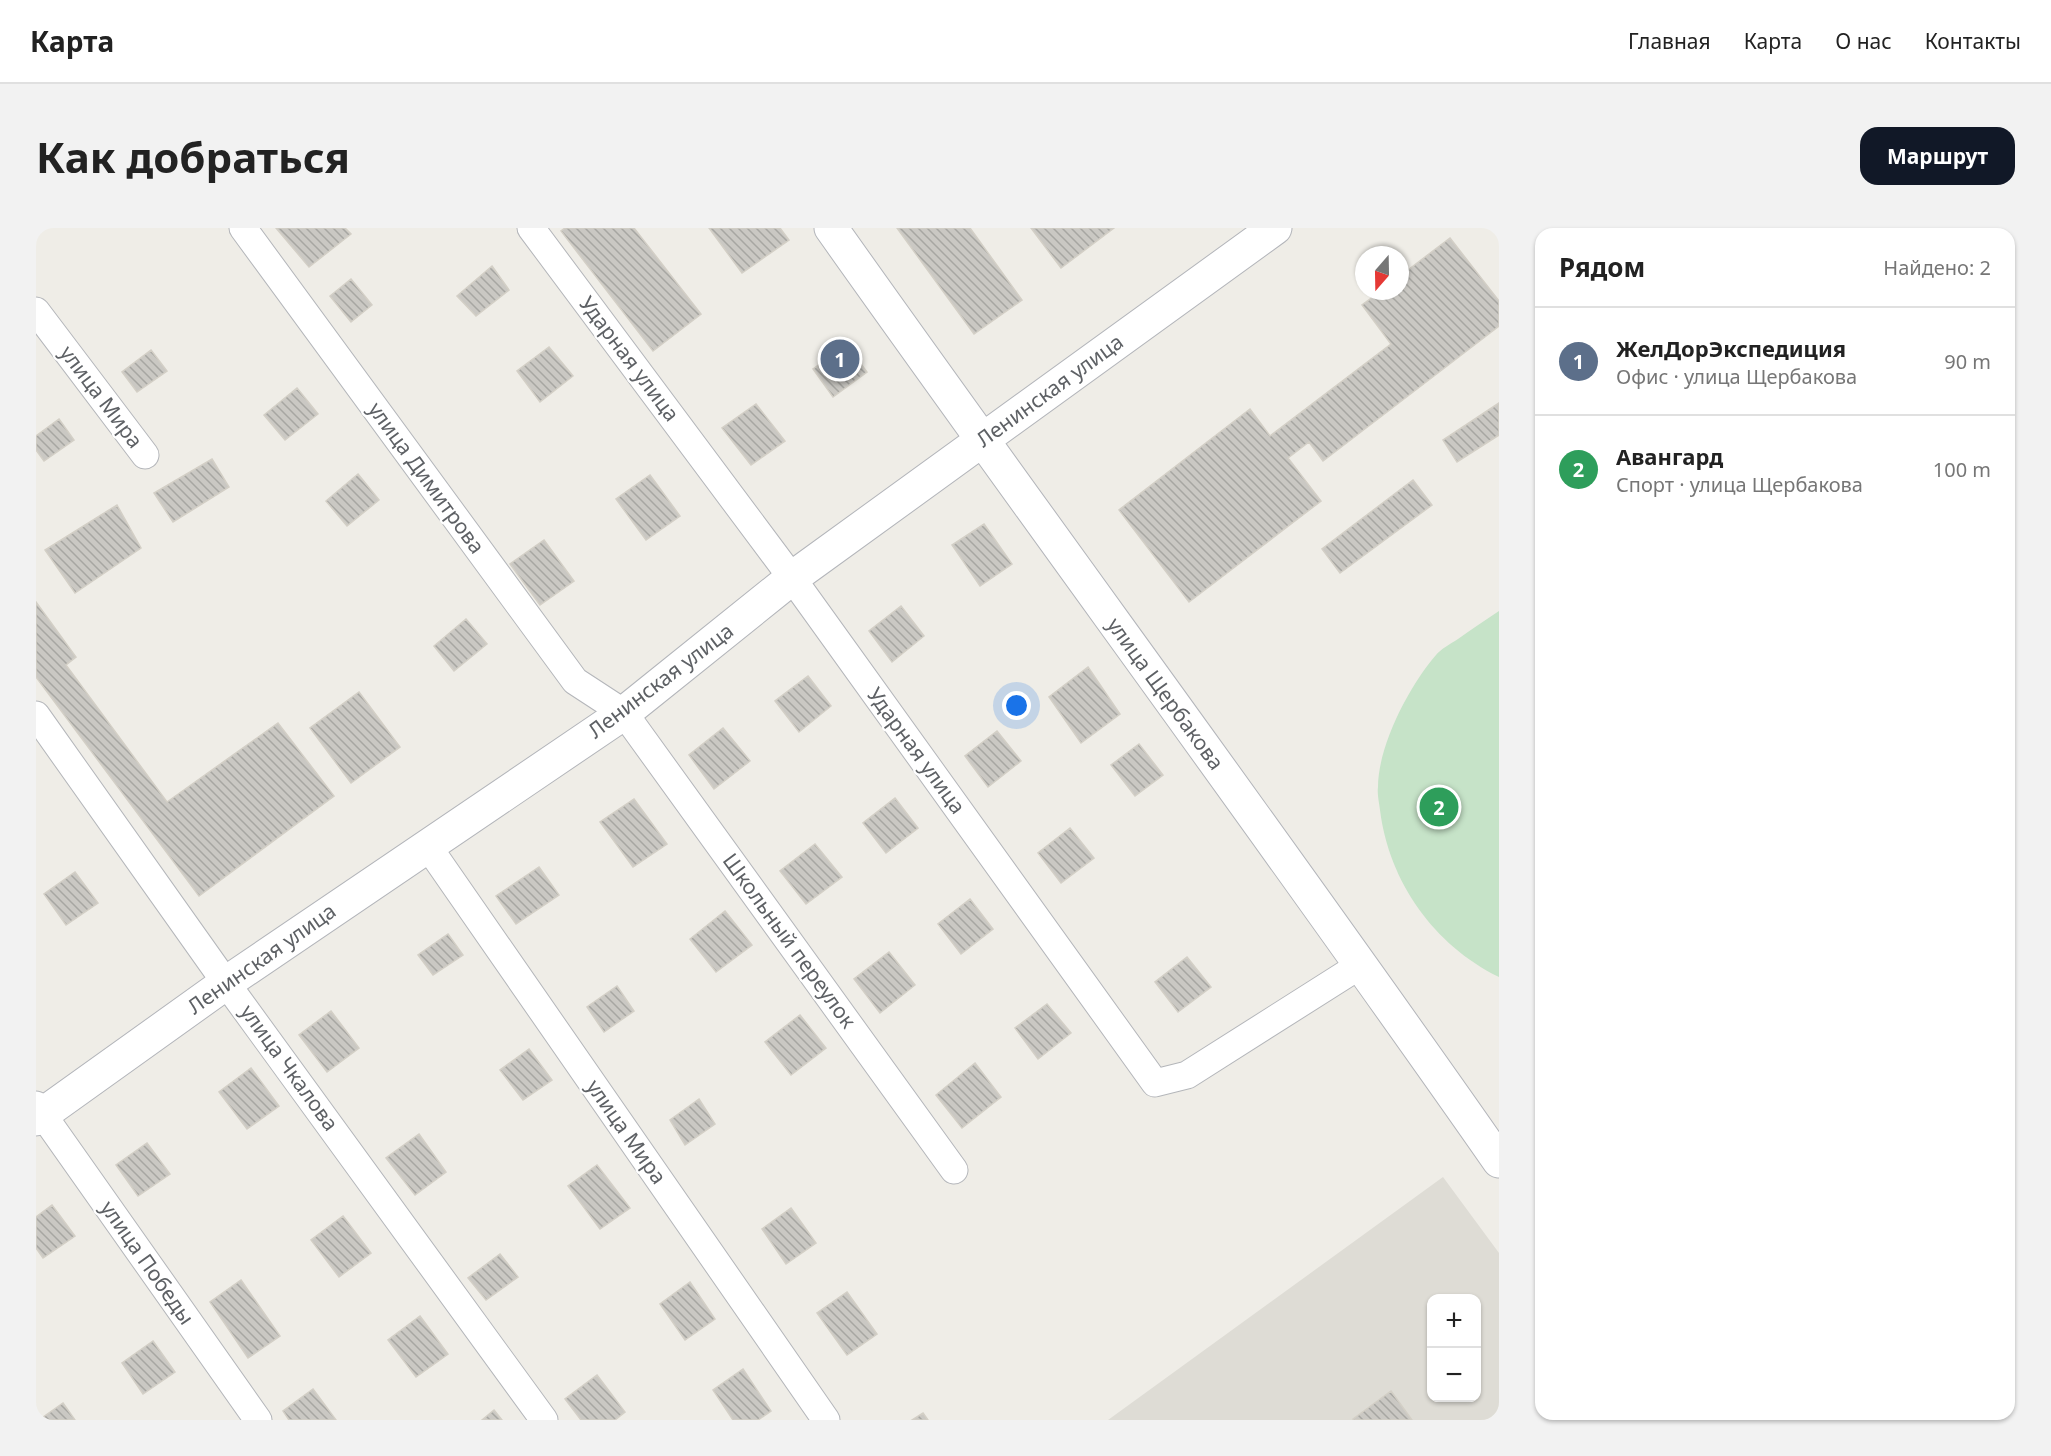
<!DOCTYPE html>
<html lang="ru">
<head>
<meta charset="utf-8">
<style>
	:root { --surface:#fff; --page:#f2f2f2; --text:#222; --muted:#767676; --line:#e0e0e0; --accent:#111827 }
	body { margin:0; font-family:"Noto Sans",sans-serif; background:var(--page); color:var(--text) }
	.controls { position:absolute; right:18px; bottom:18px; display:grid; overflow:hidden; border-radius:12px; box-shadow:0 2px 4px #0004 }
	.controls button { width:54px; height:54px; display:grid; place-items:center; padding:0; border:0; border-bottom:2px solid var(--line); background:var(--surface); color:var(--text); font:30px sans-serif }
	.compass { position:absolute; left:1319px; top:18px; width:54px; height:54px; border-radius:50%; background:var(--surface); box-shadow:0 2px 4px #0004; rotate:200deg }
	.you { position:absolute; left:981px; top:478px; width:21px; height:21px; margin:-15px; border:4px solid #fff; border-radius:50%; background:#1a73e8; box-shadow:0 0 0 9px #1a73e833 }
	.badge { display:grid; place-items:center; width:39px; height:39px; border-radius:50%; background:var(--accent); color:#fff; font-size:20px; font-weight:700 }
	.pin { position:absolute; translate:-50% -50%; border:3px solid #fff; box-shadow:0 2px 6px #0006 }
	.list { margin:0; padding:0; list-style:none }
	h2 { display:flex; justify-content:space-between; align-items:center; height:78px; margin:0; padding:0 24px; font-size:26px }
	h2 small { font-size:20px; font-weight:400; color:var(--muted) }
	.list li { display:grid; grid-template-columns:39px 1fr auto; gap:18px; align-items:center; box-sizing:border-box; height:108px; padding:0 24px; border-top:2px solid var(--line) }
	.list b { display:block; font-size:22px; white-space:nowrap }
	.list p { margin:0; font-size:20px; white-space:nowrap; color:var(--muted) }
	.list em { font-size:20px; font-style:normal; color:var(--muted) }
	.map { position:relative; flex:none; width:1463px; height:1192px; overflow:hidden; border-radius:18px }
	header { display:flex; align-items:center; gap:36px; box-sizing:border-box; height:84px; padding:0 30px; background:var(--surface); border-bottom:2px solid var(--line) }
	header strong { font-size:28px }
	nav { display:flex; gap:33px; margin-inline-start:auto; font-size:21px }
	.intro { display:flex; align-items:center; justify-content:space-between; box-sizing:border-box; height:144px; padding:0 36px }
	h1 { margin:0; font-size:42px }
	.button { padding:15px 27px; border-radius:18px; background:var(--accent); color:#fff; font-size:21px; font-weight:700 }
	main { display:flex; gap:36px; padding:0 36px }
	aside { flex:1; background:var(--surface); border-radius:18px; box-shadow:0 2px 4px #0004 }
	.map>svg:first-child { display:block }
	.education { fill:#dedcd5; fill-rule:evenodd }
	.grass { fill:#c6e3c8 }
	.building { fill:url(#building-back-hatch); stroke:#d3cfc6; stroke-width:1.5 }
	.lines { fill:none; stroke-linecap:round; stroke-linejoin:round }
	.minor-casing { stroke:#b4b6ba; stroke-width:29 }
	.secondary-casing { stroke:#b3b5ba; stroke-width:35 }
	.minor { stroke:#fff; stroke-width:27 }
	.secondary { stroke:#fff; stroke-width:33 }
	.labels { text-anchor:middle; stroke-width:4.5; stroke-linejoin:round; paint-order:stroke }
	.street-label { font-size:21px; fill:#5e6165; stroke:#fff }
</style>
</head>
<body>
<header>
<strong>Карта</strong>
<nav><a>Главная</a><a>Карта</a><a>О нас</a><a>Контакты</a></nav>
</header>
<div class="intro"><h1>Как добраться</h1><a class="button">Маршрут</a></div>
<main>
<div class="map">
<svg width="1463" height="1192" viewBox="0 0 1463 1192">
	<defs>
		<pattern id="building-back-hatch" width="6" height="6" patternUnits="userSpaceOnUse" patternTransform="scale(1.5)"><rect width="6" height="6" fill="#cac8c3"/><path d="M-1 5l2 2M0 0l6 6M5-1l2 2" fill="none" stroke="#a7a6a2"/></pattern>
	</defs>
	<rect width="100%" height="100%" fill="#efede7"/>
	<!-- education -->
	<path class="education" d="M1407 949 1463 1025V1192H1072ZM1396 1070H1440V1170H1396Z"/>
	<!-- grass -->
	<path class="grass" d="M1463 383V749C1398 717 1353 654 1344 582 1343 574 1341 566 1342 559 1342 518 1373 458 1400 427 1405 421 1414 416 1422 411 1435 402 1449 392 1463 383Z"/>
	<!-- building -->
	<path class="building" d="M240 0H309L315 6 273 39Z
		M529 0H598L665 86 617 123 525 3Z
		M673 0H744L753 12 706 45Z
		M861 0H934L986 72 938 106Z
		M995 0H1078L1025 40Z
		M1414 10 1463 73V98L1287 233 1273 214 1252 230 1285 273 1153 374 1083 282 1214 181 1234 208 1355 116 1326 77 1345 63H1364V48Z
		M456 38 473 62 440 88 421 68Z
		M315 51 336 77 315 94 294 68Z
		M811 117 831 144 797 169 777 141Z
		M513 119 537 148 504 174 481 143Z
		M115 122 131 143 101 164 86 144Z
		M261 160 282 186 249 212 228 187Z
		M1463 175V207L1421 234 1407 212Z
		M720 176 749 213 715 237 686 200Z
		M23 191 38 212 8 233 0 222V208Z
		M176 231 193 259 137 294 118 265Z
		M322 246 343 272 311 298 290 273Z
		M614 247 644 288 610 312 580 271Z
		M1377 252 1396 277 1304 345 1286 321Z
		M81 277 105 320 39 365 9 322Z
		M948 296 976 336 944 358 916 317Z
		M508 312 538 353 504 377 474 336Z
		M0 374 40 429 30 437 131 574 242 495 298 568 163 668 0 449Z
		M865 378 888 408 856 434 833 403Z
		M430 391 451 416 418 443 398 418Z
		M1052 439 1084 486 1045 515 1013 469Z
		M772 448 795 478 763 504 739 473Z
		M323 464 364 519 315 555 274 500Z
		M687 500 714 533 678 561 653 527Z
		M961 503 985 533 952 559 929 528Z
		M1103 516 1127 547 1099 568 1075 537Z
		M859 570 882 600 850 625 827 595Z
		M598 571 631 616 597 639 564 594Z
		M1034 600 1058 630 1025 655 1002 625Z
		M779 616 806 649 770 676 744 643Z
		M503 639 523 667 480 696 460 668Z
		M39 644 62 675 30 697 8 666Z
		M934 671 957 701 925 726 902 696Z
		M689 683 716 717 680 744 654 711Z
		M412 706 427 727 397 747 382 727Z
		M853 724 879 757 844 785 818 751Z
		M1151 729 1175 759 1142 784 1119 754Z
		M581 758 598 783 568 804 551 779Z
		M1011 776 1035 805 1002 831 979 800Z
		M295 783 323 820 291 844 263 807Z
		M764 787 790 820 755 847 729 814Z
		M493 821 516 852 487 872 464 842Z
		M939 835 965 869 926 900 900 867Z
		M215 840 243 878 211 901 183 864Z
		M663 871 679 896 649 917 634 892Z
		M383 906 410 944 379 967 350 930Z
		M111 915 134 946 102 968 80 937Z
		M561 937 594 980 564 1001 532 958Z
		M16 977 39 1008 7 1030 0 1020V989Z
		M755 980 780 1015 750 1036 726 1001Z
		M307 988 335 1025 303 1049 275 1012Z
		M464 1026 482 1049 450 1072 432 1050Z
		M205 1052 244 1108 212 1130 174 1074Z
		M654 1054 679 1091 649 1112 624 1076Z
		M811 1064 841 1106 811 1127 781 1085Z
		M384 1088 412 1126 380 1149 352 1112Z
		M117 1113 139 1144 107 1166 86 1135Z
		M707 1141 735 1183 722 1192H697L677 1162Z
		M561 1147 589 1184 579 1192H545L529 1171Z
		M277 1161 300 1192H253L247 1183Z
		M1355 1163 1376 1192H1318L1317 1191Z
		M27 1175 39 1192H3Z
		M458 1182 466 1192H446Z
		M887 1185 892 1192H876Z"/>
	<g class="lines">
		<!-- minor casing -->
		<g class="minor-casing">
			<path id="minor" d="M207 0 539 453 588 485 918 942
				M495 0 756 350 1119 855 1151 847 1326 736
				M0 83 109 227
				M0 487 190 755 508 1192
				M391 617 790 1192
				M0 877 222 1192"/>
		</g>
		<!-- secondary casing -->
		<g class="secondary-casing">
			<path id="secondary" d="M795 0C1016 312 1244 619 1463 933
				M0 891 190 755 588 485 756 350 1239 0"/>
		</g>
		<!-- minor -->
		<use href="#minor" class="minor"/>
		<!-- secondary -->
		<use href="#secondary" class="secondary"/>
	</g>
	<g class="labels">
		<!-- street labels -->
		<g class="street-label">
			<text transform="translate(593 131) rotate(53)" y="7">Ударная улица</text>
			<text transform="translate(1014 163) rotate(-36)" y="7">Ленинская улица</text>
			<text transform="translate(65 169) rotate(53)" y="7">улица Мира</text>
			<text transform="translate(390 250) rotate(54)" y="7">улица Димитрова</text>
			<text transform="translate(625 453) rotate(-37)" y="7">Ленинская улица</text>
			<text transform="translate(1129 466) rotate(54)" y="7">улица Щербакова</text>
			<text transform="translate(880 523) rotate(54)" y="7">Ударная улица</text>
			<text transform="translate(753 713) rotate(54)" y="7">Школьный переулок</text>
			<text transform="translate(226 731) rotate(-35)" y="7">Ленинская улица</text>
			<text transform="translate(253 840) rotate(54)" y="7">улица Чкалова</text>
			<text transform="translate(590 904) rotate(55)" y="7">улица Мира</text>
			<text transform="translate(111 1035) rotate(55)" y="7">улица Победы</text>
		</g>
	</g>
</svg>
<div class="controls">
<button>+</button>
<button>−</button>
</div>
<svg class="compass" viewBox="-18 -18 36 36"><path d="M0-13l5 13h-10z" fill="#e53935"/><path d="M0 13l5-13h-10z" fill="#767676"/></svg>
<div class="you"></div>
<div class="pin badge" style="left:804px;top:131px;background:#5c6f8a">1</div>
<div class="pin badge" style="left:1403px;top:579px;background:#2e9e5b">2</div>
</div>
<aside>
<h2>Рядом<small>Найдено: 2</small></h2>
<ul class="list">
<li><span class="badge" style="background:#5c6f8a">1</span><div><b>ЖелДорЭкспедиция</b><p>Офис · улица Щербакова</p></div><em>90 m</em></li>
<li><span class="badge" style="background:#2e9e5b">2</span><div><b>Авангард</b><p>Спорт · улица Щербакова</p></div><em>100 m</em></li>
</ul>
</aside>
</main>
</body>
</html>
